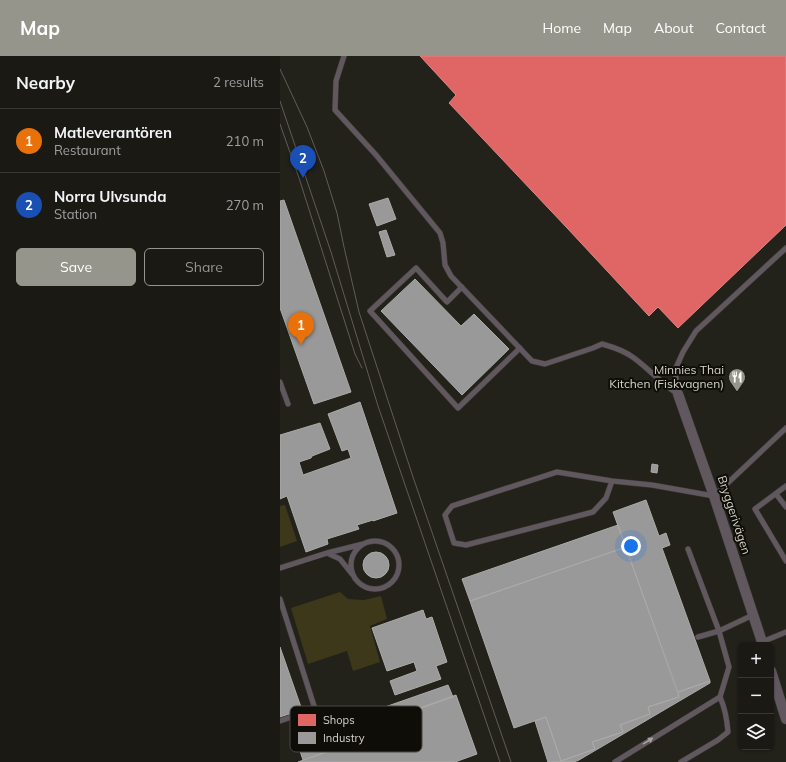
<!DOCTYPE html>
<html lang="en">
<head>
<meta charset="utf-8">
<style>
	:root { --surface:#1a1914; --page:#23221d; --text:#f1f3f6; --muted:#9fa0a0; --line:#383834; --accent:#96958c }
	body { margin:0; font-family:Mulish,sans-serif; background:var(--page); color:var(--text) }
	.controls { position:absolute; right:12px; bottom:12px; display:grid; overflow:hidden; border-radius:6px; box-shadow:0 1px 3px #0004 }
	.controls button { width:36px; height:36px; display:grid; place-items:center; padding:0; border:0; border-bottom:1px solid var(--line); background:var(--surface); color:var(--text); font:20px sans-serif }
	.you { position:absolute; left:351px; top:490px; width:14px; height:14px; margin:-10px; border:3px solid #fff; border-radius:50%; background:#1a73e8; box-shadow:0 0 0 6px #1a73e833 }
	.badge { display:grid; place-items:center; width:26px; height:26px; border-radius:50%; background:var(--accent); color:#fff; font-size:13px; font-weight:700 }
	.pin { position:absolute; translate:-50% -33px; filter:drop-shadow(0 1px 2px #0008) }
	.pin::after { content:''; position:absolute; top:21px; width:14px; height:12px; background:inherit; clip-path:polygon(0 0,100% 0,50% 100%) }
	.list { margin:0; padding:0; list-style:none }
	h2 { display:flex; justify-content:space-between; align-items:center; height:52px; margin:0; padding:0 16px; font-size:17px }
	h2 small { font-size:13px; font-weight:400; color:var(--muted) }
	.list li { display:grid; grid-template-columns:26px 1fr auto; gap:12px; align-items:center; box-sizing:border-box; height:64px; padding:0 16px; border-top:1px solid var(--line) }
	.list b { display:block; font-size:15px; white-space:nowrap }
	.list p { margin:0; font-size:13px; white-space:nowrap; color:var(--muted) }
	.list em { font-size:13px; font-style:normal; color:var(--muted) }
	.actions { display:flex; gap:8px; padding:12px 16px }
	.actions a { flex:1; padding:9px 0; border:1px solid var(--accent); border-radius:6px; text-align:center; font-size:14px; color:var(--accent) }
	.actions .main { background:var(--accent); color:#fff }
	.icon { flex:none; width:22px; height:22px; fill:none; stroke:currentColor; stroke-width:2; stroke-linecap:round; stroke-linejoin:round }
	.map { position:relative; flex:none; width:506px; height:706px; overflow:hidden }
	header { display:flex; align-items:center; gap:24px; box-sizing:border-box; height:56px; padding:0 20px; background:var(--accent); color:#fff }
	header strong { font-size:19px }
	nav { display:flex; gap:22px; margin-inline-start:auto; font-size:14px }
	main { display:flex }
	aside { flex:1; background:var(--surface) }
	.map>svg:first-child { display:block }
	.green { fill:#3e381a }
	.shops { fill:#e06666; stroke:#dd8784 }
	.industry { fill:#999; stroke:#abaaa8 }
	.lines { fill:none; stroke-linecap:round; stroke-linejoin:round }
	.lane-casing { stroke:#3e3d37; stroke-width:6 }
	.street-casing { stroke:#3e3d37; stroke-width:11 }
	.lane { stroke:#61575e; stroke-width:5 }
	.street { stroke:#61575e; stroke-width:10 }
	.tram { stroke:#615c5b; stroke-width:1 }
	.oneway { fill:#a7a19f }
	.labels { text-anchor:middle; stroke-width:4; stroke-linejoin:round; paint-order:stroke }
	.poi-label { font-size:12px; fill:#d5d3ca; stroke:#0e0d07; text-anchor:end }
	.street-label { font-size:12px; fill:#d5d3ca; stroke:#0e0d07 }
	.key { fill:#0e0d07; stroke:#4a4842; stroke-width:1 }
	.key-label { font-size:11px; fill:#d5d3ca }
</style>
</head>
<body>
<header>
<strong>Map</strong>
<nav><a>Home</a><a>Map</a><a>About</a><a>Contact</a></nav>
</header>
<main>
<aside>
<h2>Nearby<small>2 results</small></h2>
<ul class="list">
<li><span class="badge" style="background:#e8710a">1</span><div><b>Matleverantören</b><p>Restaurant</p></div><em>210 m</em></li>
<li><span class="badge" style="background:#1a4fb4">2</span><div><b>Norra Ulvsunda</b><p>Station</p></div><em>270 m</em></li>
</ul>
<div class="actions"><a class="main">Save</a><a>Share</a></div>
</aside>
<div class="map">
<svg width="506" height="706" viewBox="0 0 506 706">
	<rect width="100%" height="100%" fill="#22211a"/>
	<!-- green -->
	<path class="green" d="M5 449 17 485 0 491V450Z
		M60 536 68 543 84 544 101 540 107 563 90 570 100 606 73 615 67 595 28 608 11 552Z"/>
	<!-- shops -->
	<path class="shops" d="M140 0H506V169L398 272 378 251 369 260 288 173 169 47 176 39Z"/>
	<!-- industry -->
	<path class="industry" d="M108 142 116 163 97 170 89 148Z
		M4 144 71 336 34 348 0 252V145Z
		M106 174 115 199 107 201 99 176Z
		M135 223 181 270 194 258 229 293 182 339 101 255Z
		M80 346 117 457 93 465V464L77 469 79 473 47 483 48 488 26 496 7 440 0 443V379L40 367 50 393 32 400 31 402 19 406 23 419 71 402 68 393 62 395 48 358Z
		M372 408 378 409 377 417 371 416Z
		M366 444 379 480 386 477 390 489 382 492 430 625 398 636 333 456Z
		M338 469 346 491 190 545 182 523Z
		M346 491 399 641 368 651 370 658 340 669 343 676 312 686 315 693 281 705 266 661 234 672 190 545Z
		M83 509a13 13 0 1 1 26 0a13 13 0 1 1-26 0Z
		M143 554 146 563 152 561 167 606 156 610 161 623 115 639 110 625 137 615 134 606 107 615 92 572Z
		M0 591 22 654 0 661Z
		M430 625V627L299 704 294 706H268L255 665 266 661 281 705 315 693 312 686 343 676 340 669 370 658 368 651 399 641 398 636Z
		M168 629 173 641 104 665 101 657 89 661 95 679 23 704 19 692 85 669 82 659Z
		M176 639 197 698 175 706H18L95 679 89 661 101 657 104 665Z"/>
	<g class="lines">
		<!-- lane casing -->
		<g class="lane-casing">
			<path id="lane" d="M64 0 56 25 55 54 96 99 160 177 163 187 165 209 171 220 252 305 265 308 313 292 322 288C333 291 345 295 354 302 369 313 382 328 398 338
				M182 231 167 246 136 212 90 255 178 352 240 292
				M0 326 8 348
				M398 338 395 314 403 296 416 275 506 192
				M332 425 326 442 313 456 186 489 174 487 165 459 172 450 277 416 332 425 372 429 434 440 506 372
				M506 430 475 453 506 505
				M496 438 506 451
				M71 509a24 24 0 1 1 48 0a24 24 0 1 1-48 0Z
				M408 493 439 575 418 581
				M47 497 83 488
				M0 512 47 497 60 503 72 518
				M0 543 35 653 0 665
				M482 586 506 576
				M335 706 440 641 449 611 439 575 473 559
				M401 706 438 684 448 676C447 663 445 652 440 641"/>
		</g>
		<!-- street casing -->
		<g class="street-casing">
			<path id="street" d="M398 338 434 440 483 589
				M491 615 506 663"/>
		</g>
		<!-- lane -->
		<use href="#lane" class="lane"/>
		<!-- street -->
		<use href="#street" class="street"/>
		<!-- tram -->
		<path class="tram" d="M0 13 27 71 44 115 57 157 64 191 79 256 133 421 231 706
			M0 45 51 196 98 350 220 706
			M0 68 19 122 75 298 82 312"/>
	</g>
	<!-- one-way arrows -->
	<defs><path id="oneway-solid" d="M-6-.8H1V-3.2L6.5 0L1 3.2V.8H-6Z"/></defs>
	<use class="oneway" href="#oneway-solid" transform="translate(368 685) rotate(-32)"/>
	<!-- icons -->
	<defs>
		<g id="restaurant-pin" transform="scale(0.9)"><path d="M0 17L-7.5 6A9.5 9.5 0 1 1 7.5 6Z" fill="#96958c" stroke="#0e0d07"/><path d="M-5-6h1v4h1v-4h1v4h1v-4h1v5L-1.5 .5V6h-2V.5L-5-1ZM5-6V6H3V1.5H1.5Q1.5-4 5-6Z" fill="#fff"/></g>
	</defs>
	<g fill-rule="evenodd">
		<use href="#restaurant-pin" x="457" y="321"/>
	</g>
	<g class="labels">
		<!-- poi labels -->
		<g class="poi-label">
			<text x="444" y="318">Minnies Thai<tspan x="444" dy="14">Kitchen (Fiskvagnen)</tspan></text>
		</g>
		<!-- street labels -->
		<g class="street-label">
			<text transform="translate(454 459) rotate(72)" y="4">Bryggerivägen</text>
		</g>
	</g>
	<!-- legend -->
	<rect x="10" y="650" width="132" height="46" rx="6" class="key"/>
	<rect x="18" y="658" width="18" height="12" fill="#e06666"/>
	<rect x="18" y="676" width="18" height="12" fill="#999"/>
	<g class="key-label">
		<text x="43" y="668">Shops</text>
		<text x="43" y="686">Industry</text>
	</g>
</svg>
<div class="controls">
<button>+</button>
<button>−</button>
<button><svg class="icon" aria-label="layers" viewBox="0 0 24 24"><path d="M12 4l9 5-9 5-9-5zM3 14l9 5 9-5"/></svg></button>
</div>
<div class="you"></div>
<div class="pin badge" style="left:21px;top:289px;background:#e8710a">1</div>
<div class="pin badge" style="left:23px;top:122px;background:#1a4fb4">2</div>
</div>
</main>
</body>
</html>
